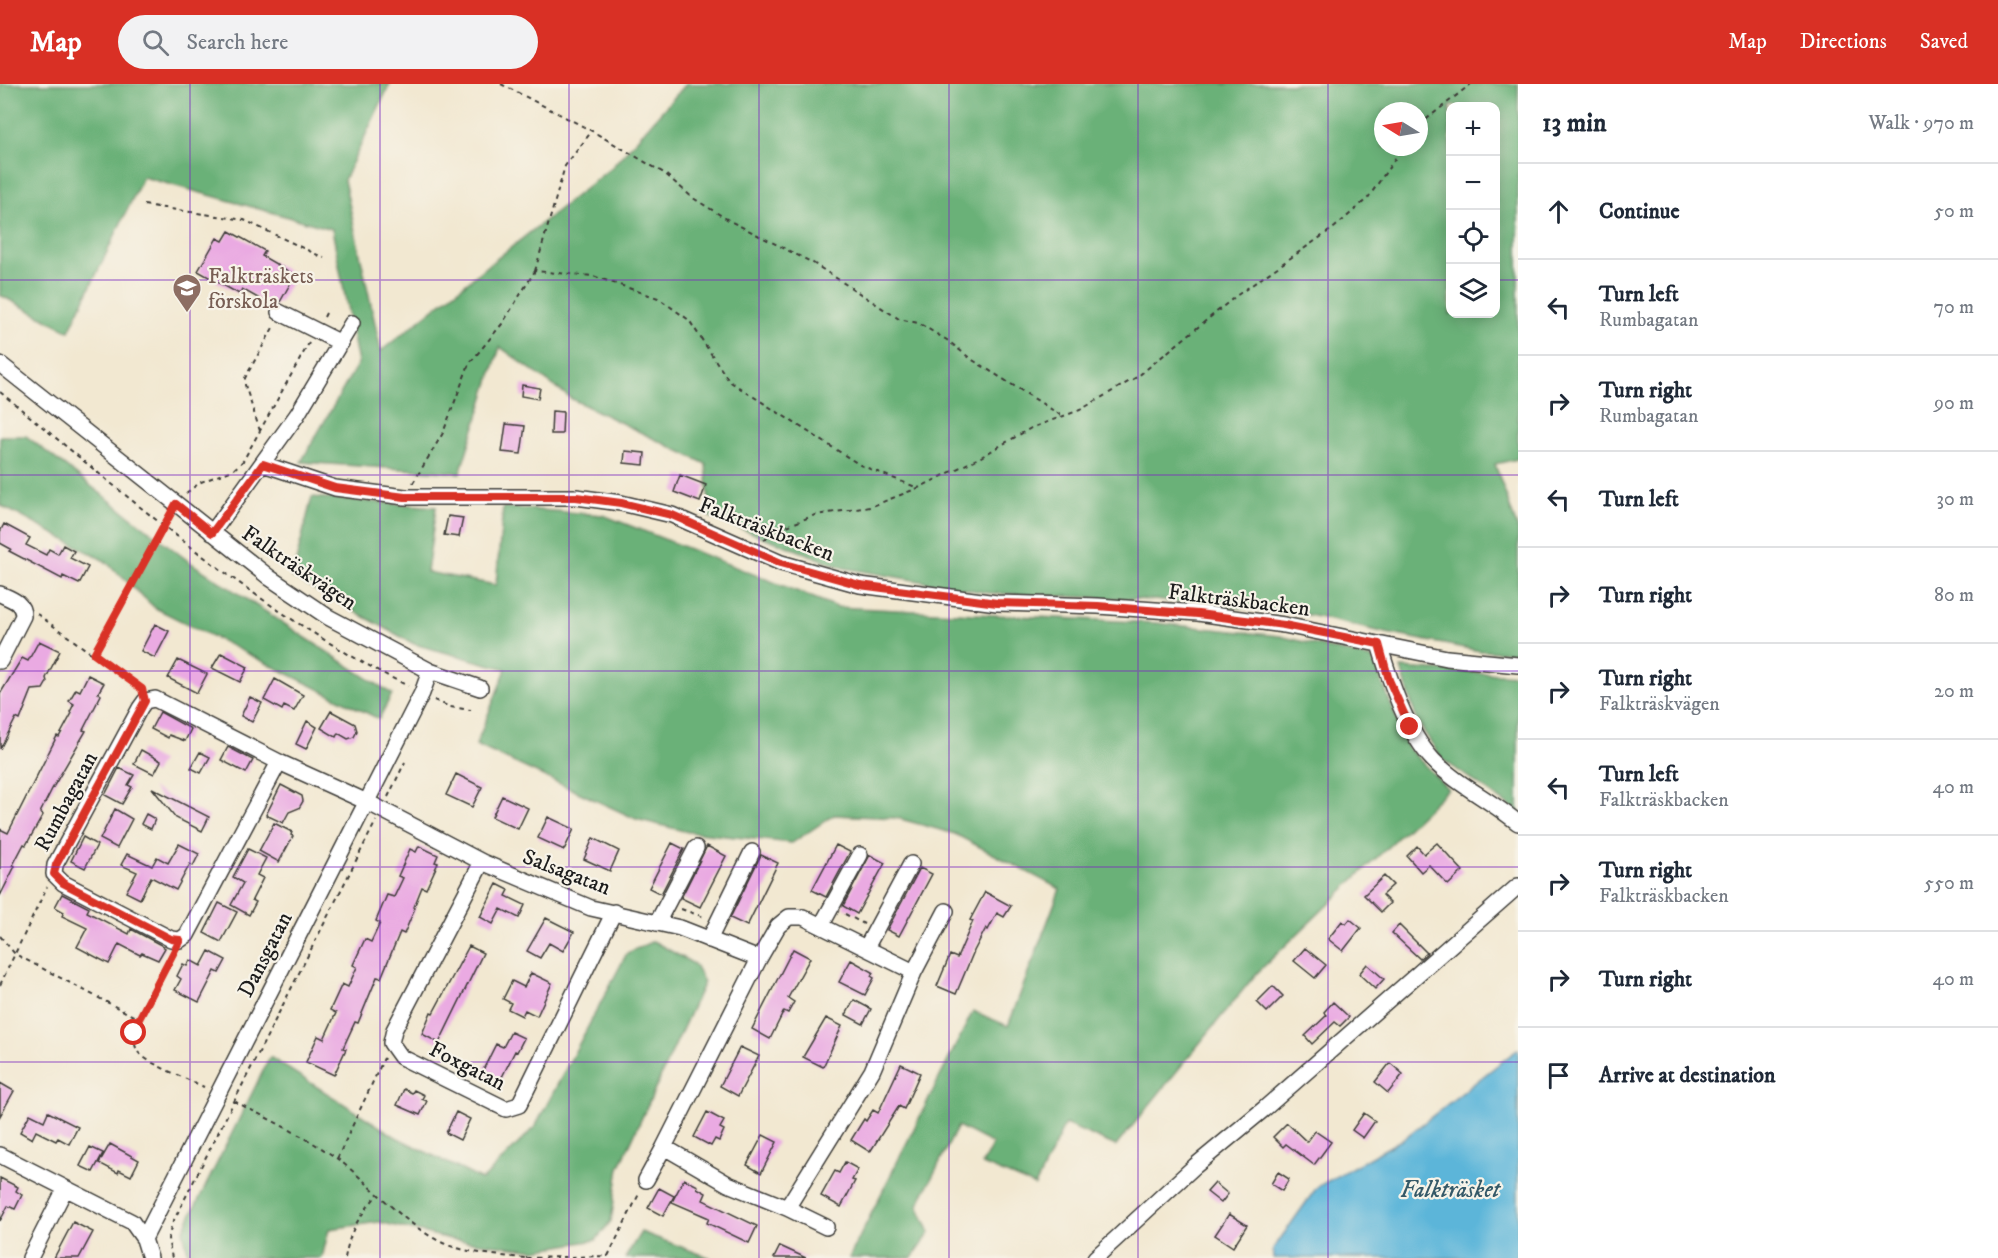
<!DOCTYPE html>
<html lang="en">
<head>
<meta charset="utf-8">
<style>
	:root { --surface:#fff; --page:#f2f2f3; --text:#1f2937; --muted:#747a83; --line:#e0e1e3; --accent:#d93025 }
	body { margin:0; font-family:"IM FELL DW Pica",serif; background:var(--page); color:var(--text) }
	.controls { position:absolute; right:18px; top:18px; display:grid; overflow:hidden; border-radius:12px; box-shadow:0 3px 15px #0003 }
	.controls button { width:54px; height:54px; display:grid; place-items:center; padding:0; border:0; border-bottom:2px solid var(--line); background:var(--surface); color:var(--text); font:30px sans-serif }
	.compass { position:absolute; left:1374px; top:18px; width:54px; height:54px; border-radius:50%; background:var(--surface); box-shadow:0 3px 15px #0003; rotate:281deg }
	.stop { position:absolute; width:18px; height:18px; margin:-14px; border:4px solid #d93025; border-radius:50%; background:#fff }
	.stop.end { background:#d93025; border-color:#fff; box-shadow:0 2px 6px #0008 }
	.list { margin:0; padding:0; list-style:none }
	h2 { display:flex; justify-content:space-between; align-items:center; height:78px; margin:0; padding:0 24px; font-size:26px }
	h2 small { font-size:20px; font-weight:400; color:var(--muted) }
	.list li { display:grid; grid-template-columns:39px 1fr auto; gap:18px; align-items:center; box-sizing:border-box; height:96px; padding:0 24px; border-top:2px solid var(--line) }
	.list b { display:block; font-size:22px; white-space:nowrap }
	.list p { margin:0; font-size:20px; white-space:nowrap; color:var(--muted) }
	.list em { font-size:20px; font-style:normal; color:var(--muted) }
	.icon { flex:none; width:33px; height:33px; fill:none; stroke:currentColor; stroke-width:2; stroke-linecap:round; stroke-linejoin:round }
	.map { position:relative; flex:none; width:1518px; height:1174px; overflow:hidden }
	header { display:flex; align-items:center; gap:36px; box-sizing:border-box; height:84px; padding:0 30px; background:var(--accent); color:#fff }
	header strong { font-size:28px }
	nav { display:flex; gap:33px; margin-inline-start:auto; font-size:21px }
	.search { width:420px; height:54px; background:var(--page); display:flex; align-items:center; gap:15px; box-sizing:border-box; padding:0 21px; border-radius:33px; color:var(--muted); font-size:22px }
	main { display:flex }
	aside { flex:1; background:var(--surface) }
	.map>svg:first-child { display:block }
	.forest { fill:#6ab178; stroke:#43664a; stroke-width:1.5; fill-rule:evenodd }
	.water { fill:#5bb5d9; stroke:#3c687a; stroke-width:1.5 }
	.building { fill:#eaaae2 }
	.lines { fill:none; stroke-linecap:round; stroke-linejoin:round }
	.minor-casing { stroke:#3c3b37; stroke-width:18 }
	.path { stroke:#3c3b37; stroke-width:2; stroke-dasharray:4.5 4.5; stroke-linecap:butt }
	.minor { stroke:#fff; stroke-width:15 }
	.route { stroke:#d93025; stroke-width:8 }
	.grid { fill:none; stroke:#7b2cbf; stroke-width:1.5; stroke-opacity:0.55 }
	.labels { text-anchor:middle; stroke-width:4.5; stroke-linejoin:round; paint-order:stroke }
	.education-label { font-size:22px; fill:#785e54; stroke:#f7f3e8; text-anchor:start }
	.street-label { font-size:22px; fill:#1c1c1c; stroke:#f7f3e8 }
	.water-label { font-size:24px; font-style:italic; fill:#355968; stroke:#f7f3e8 }
</style>
</head>
<body>
<header>
<strong>Map</strong>
<div class="search"><svg class="icon" aria-label="search" viewBox="0 0 24 24"><circle cx="10" cy="10" r="6"/><path d="M15 15l6 6"/></svg>Search here</div>
<nav><a>Map</a><a>Directions</a><a>Saved</a></nav>
</header>
<main>
<div class="map">
<svg width="1518" height="1174" viewBox="0 0 1518 1174">
	<rect width="100%" height="100%" fill="#f7f3e8"/>
	<filter id="ink" filterUnits="userSpaceOnUse"><feTurbulence type="fractalNoise" baseFrequency=".0167" numOctaves="2"/><feDisplacementMap in="SourceGraphic" scale="12" xChannelSelector="R" yChannelSelector="G"/><feConvolveMatrix kernelMatrix="1 2 1 2 8 2 1 2 1" color-interpolation-filters="sRGB"/></filter>
	<filter id="wash" filterUnits="userSpaceOnUse"><feTurbulence type="fractalNoise" baseFrequency=".008" numOctaves="4" result="noise"/><feDisplacementMap in="SourceGraphic" scale="24" xChannelSelector="R" yChannelSelector="G"/><feGaussianBlur stdDeviation="1.35" result="paint"/><feColorMatrix in="noise" values="0 0 0 0 0 0 0 0 0 0 0 0 0 0 0 0 0 1.4 0 .05"/><feComposite in="paint" operator="in"/></filter>
	<g filter="url(#wash)">
		<rect width="100%" height="100%" fill="#f2e8d1"/>
		<!-- forest -->
		<path class="forest" d="M0 0H390L344 96 381 267 612 83 686 0H1518V375L1495 380 1518 446V569L1480 567 1386 549 1300 529 1154 516 989 509 844 484 710 433 706 380 572 315 500 263 460 389 301 378 358 279 332 145 143 93 69 247 0 211ZM1450 22H1496V230H1450ZM1383 27H1419V63H1383Z
			M0 352H26L191 479 392 610 379 635 155 524 105 477 0 421Z
			M312 413 436 423 427 488 496 501 503 423 603 431 837 523 1156 539 1280 552 1373 575 1408 664 1448 705 1256 890 1116 1062 1065 1040 1035 1102 982 1080 993 1060 958 1042 918 1121 930 1149 912 1174H849L973 927 1008 942 1060 805 955 750 897 734 834 731 792 759 688 748 636 735 476 661 506 585 414 560 292 493Z
			M1401 584 1518 591V728L1442 675 1417 637Z
			M653 857 694 880 704 898 619 1084 611 1137 596 1156 535 1166 450 1155 379 1138 329 1145 322 1174H189L183 1147 270 973 396 1053 482 1096 535 1043 627 869Z
			M641 1148 711 1174H625Z"/>
		<!-- water -->
		<path class="water" d="M1518 965V1174H1274L1273 1165 1317 1103 1403 1055Z"/>
		<g id="blocks">
			<!-- building -->
			<path class="building" d="M229 147 265 167 262 172 295 191 280 218 272 222 242 205 239 210 198 187 217 154 223 157Z
				M522 301 540 304 538 315 521 312Z
				M552 327 563 328 562 350H551Z
				M506 340 525 342 521 370 502 368Z
				M625 367 645 369 644 381 624 379Z
				M680 391 706 401 700 418 674 408Z
				M448 432 463 434 459 453 444 451Z
				M4 440 30 454 26 461 46 471 49 465 58 470 63 461 74 467 70 474 88 483 79 500 63 492 62 495 9 467 11 465 0 459V448Z
				M155 540 169 547 155 574 141 567Z
				M39 557 60 567 46 594 47 598 43 605 32 606 20 636 16 634 0 665V610L22 574 28 577Z
				M221 569 248 583 240 598 212 584Z
				M178 576 207 590 197 609 168 594Z
				M88 591 104 599 98 609 101 611 83 646 86 647 52 705 40 729 43 731 26 761 24 760 13 781 15 782 0 812V745L8 749 57 652 59 653 72 629 70 628 74 620 69 617 76 605 80 607Z
				M275 595 303 611 294 627 284 622 282 626 264 616Z
				M250 613 262 619 252 638 241 632Z
				M331 627 355 640 357 647 354 653 348 655 338 649 336 653 321 644Z
				M160 628 191 645 185 657 169 651 168 654 151 645Z
				M307 637 317 643 306 665 296 660Z
				M228 663 253 676 246 689 221 676Z
				M141 666 161 677 154 690 134 680Z
				M200 668 210 673 201 689 191 684Z
				M119 684 134 691 128 701 132 703 122 720 105 711Z
				M456 690 482 703 472 723 446 711Z
				M281 701 302 712 303 717 299 724 289 728 283 739 266 731Z
				M152 704 209 733 202 747 176 734Z
				M502 712 528 724 518 745 492 733Z
				M115 725 132 735 117 764 100 755Z
				M146 730 155 735 151 745 141 740Z
				M548 733 574 745 564 766 538 754Z
				M274 739 292 748 291 751 293 752 279 778 259 767Z
				M83 753 97 761 85 784 71 777Z
				M593 754 619 767 610 787 584 775Z
				M672 759 684 765 661 810 649 804Z
				M1437 759 1463 787 1448 801 1429 781 1421 788 1407 772 1417 762 1424 770Z
				M179 760 199 770 193 782 190 780 176 806 151 793 140 815 126 808 137 788 121 781 127 770 152 782 157 773 168 779Z
				M836 761 850 768 826 813 812 806Z
				M419 762 438 771 435 778 438 779 426 805 422 803 414 823 415 824 404 850 400 848 381 894 377 893 358 939 355 938 343 964 346 965 334 991 306 978 318 952 324 955 336 929 330 926 342 900 348 903 357 883 353 881 365 855 371 858 380 839 376 837 387 811 394 813 403 794 398 792 410 765 416 768Z
				M707 762 726 772 700 823 681 814Z
				M248 765 266 774 257 791 263 794 252 816 256 818 249 831 231 821 243 799 233 793Z
				M761 771 778 779 747 842 730 834Z
				M870 771 885 779 857 830 843 822Z
				M920 784 932 790 899 852 887 846Z
				M1384 792 1393 801 1382 811 1390 819 1381 828 1364 811Z
				M497 800 509 806 506 812 525 821 519 834 501 825 493 840 480 833Z
				M985 808 1011 822 1004 833 997 829 988 846 986 844 974 867 956 910 937 902 950 871 957 874 973 837 970 836Z
				M62 810 89 824 87 828 129 850 131 845 159 860 165 864 158 876 142 869 140 871 119 860 109 880 77 863 87 844 62 832 64 828 55 823Z
				M219 819 237 828 221 858 204 849Z
				M546 834 574 848 563 867 549 859 540 874 527 867Z
				M1350 835 1361 844 1343 867 1328 855 1342 837 1346 840Z
				M1399 841 1427 869 1420 875 1392 849Z
				M469 862 483 869 439 959 422 950 431 928 433 929Z
				M1305 864 1326 881 1315 894 1294 877Z
				M793 865 810 874 788 914 794 918 788 929 784 927 770 955 752 945Z
				M209 867 226 876 219 889 215 887 199 918 175 906 181 895 177 892 183 880 187 882 190 876 201 882Z
				M851 876 873 888 871 892 874 894 865 911 839 898Z
				M1367 880 1384 895 1375 905 1359 890Z
				M531 889 552 899 537 932 525 926 522 932 508 925 511 919 503 915 512 897 524 903Z
				M1273 902 1283 912 1267 928 1257 918Z
				M854 916 871 925 863 940 846 931Z
				M1333 918 1349 933 1340 942 1335 938 1312 960 1305 952 1327 931 1324 928Z
				M826 934 842 942 823 983 803 973Z
				M511 948 524 954 517 968 515 967 500 997 482 988 496 960 503 963Z
				M740 963 759 972 738 1012 720 1002Z
				M1390 979 1403 990 1388 1009 1375 998Z
				M901 980 920 989 904 1025 899 1022 870 1068 851 1056 864 1035 866 1037 873 1026 878 1029Z
				M0 999 14 1007 0 1032Z
				M404 1005 412 1009 414 1006 424 1011 422 1015 427 1017 420 1031 397 1021Z
				M48 1028 78 1043 69 1060 58 1054 56 1057 36 1047 32 1055 20 1048 30 1030 44 1037Z
				M456 1028 470 1035 460 1056 446 1049Z
				M707 1028 724 1037 720 1044 724 1046 719 1057 715 1055 711 1062 694 1053Z
				M1364 1029 1375 1037 1363 1054 1352 1046Z
				M1287 1039 1307 1058 1315 1047 1331 1058 1314 1081 1286 1060 1283 1063 1273 1053Z
				M763 1051 777 1058 761 1089 747 1081Z
				M110 1060 139 1076 131 1092 119 1086 118 1089 99 1079Z
				M90 1063 103 1069 93 1088 80 1082Z
				M845 1078 858 1085 852 1096 855 1097 841 1123 821 1112 835 1087 839 1089Z
				M1278 1088 1289 1095 1282 1107 1271 1100Z
				M0 1094 18 1103 16 1107 22 1111 15 1125 8 1122 0 1137Z
				M684 1095 698 1102 697 1104 706 1109 703 1116 757 1142 749 1159 707 1139 709 1134 672 1118Z
				M1215 1099 1228 1110 1221 1119 1207 1108Z
				M659 1104 674 1112 663 1132 648 1124Z
				M1229 1130 1247 1141 1233 1163 1215 1151Z
				M73 1138 93 1148 79 1174H54Z
				M780 1162 806 1174H774Z"/>
		</g>
	</g>
	<g filter="url(#ink)">
		<use href="#blocks" fill-opacity="0" stroke="#3c3b37" stroke-width="1.5"/>
		<g class="lines">
			<!-- minor casing -->
			<g class="minor-casing">
				<path id="minor" d="M279 228 341 259
					M0 280 270 494 328 533 430 587 480 604
					M263 380 335 404 405 413H576L621 419 672 431 781 479 860 501 997 519 1098 522 1198 529 1284 541 1447 574 1518 581
					M212 449 297 331 352 239
					M0 510C11 515 23 518 23 532L0 577
					M1379 560C1390 597 1406 647 1433 676 1456 700 1492 717 1518 739
					M279 678 187 851 180 856 171 855 63 799 54 790 55 781 140 624 145 617 155 615 279 678 367 718 482 778 591 824 680 844 759 875
					M482 778 394 946 391 959 401 973 506 1025 519 1021 614 828
					M789 833H803L914 888 872 987 787 1124 728 1100 664 1063 759 875 778 842Z
					M657 839 696 764
					M821 842 860 771
					M709 856 752 768
					M866 864 911 780
					M914 888 946 827
					M0 1071 132 1138 144 1155 150 1174
					M646 1096 664 1063
					M787 1124 826 1143
					M144 1155 422 609 430 587
					M30 1174 65 1105
					M1095 1174 1195 1082 1264 1025 1518 802"/>
			</g>
			<!-- path -->
			<path class="path" d="M501 0 592 47 664 89 693 114 730 137 813 179 899 235 918 239 947 256 971 275 1062 332
				M1419 41 1471 0
				M144 121 244 136 324 174
				M535 187 565 82 592 47
				M324 233 328 225
				M0 308C129 413 257 528 408 602
				M260 347 245 301V294L274 242
				M413 399 443 349 469 280 502 240 535 187 593 192 658 214 689 236 729 297 860 381 918 404
				M186 409 201 398 233 386 243 377 309 259
				M764 456 782 444 815 431 870 423 918 404 981 373 1031 344 1080 326 1137 293 1236 212 1335 143 1368 114 1403 63
				M37 530 139 604
				M94 570 168 433
				M434 616 450 623 471 626
				M388 713 405 678
				M681 825 704 833
				M845 830 864 840
				M0 852 15 870 139 935
				M173 870C163 887 136 932 134 950 133 955 135 963 138 968 146 979 190 996 204 1003
				M0 901 47 803
				M234 1017C268 1035 303 1051 335 1073 372 1100 401 1139 443 1159 465 1169 501 1172 525 1174
				M337 1075 384 974
				M608 1172 640 1108
				M172 1174 168 1155 172 1140 376 737
				M345 1174C351 1143 358 1135 377 1111
				M526 1174 608 1172"/>
			<!-- minor -->
			<use href="#minor" class="minor"/>
		</g>
	</g>
	<g class="lines" filter="url(#ink)">
		<!-- route -->
		<path class="route" d="M134 949 139 935 180 856 171 855 63 799 54 790 56 781 145 617 142 605 94 570 176 420 212 449 263 380 335 404 405 413H576L621 419 672 431 781 479 860 501 997 519 1098 522 1198 530 1284 541 1379 560 1389 596 1410 643"/>
	</g>
	<!-- grid -->
	<path class="grid" d="M190 0V1174M380 0V1174M569 0V1174M759 0V1174M949 0V1174M1138 0V1174M1328 0V1174M0 196H1450M1496 196H1518M0 391H1518M0 587H1518M0 783H1518M0 978H1518"/>
	<!-- icons -->
	<defs>
		<g id="school-pin" transform="scale(1.5)"><path d="M0 17L-7.5 6A9.5 9.5 0 1 1 7.5 6Z" fill="#8d6e63" stroke="#f7f3e8"/><path d="M0-5L7-2L0 1L-7-2ZM-4 1L0 2.5L4 1V4Q0 6-4 4Z" fill="#fff"/></g>
	</defs>
	<g fill-rule="evenodd">
		<use href="#school-pin" x="187" y="204"/>
	</g>
	<g class="labels">
		<!-- education labels -->
		<g class="education-label">
			<text x="208" y="199">Falkträskets<tspan x="208" dy="25">förskola</tspan></text>
		</g>
		<!-- street labels -->
		<g class="street-label">
			<text transform="translate(767 444) rotate(21)" y="8">Falkträskbacken</text>
			<text transform="translate(300 483) rotate(34)" y="8">Falkträskvägen</text>
			<text transform="translate(1239 515) rotate(7)" y="8">Falkträskbacken</text>
			<text transform="translate(65 717) rotate(-62)" y="8">Rumbagatan</text>
			<text transform="translate(567 787) rotate(21)" y="8">Salsagatan</text>
			<text transform="translate(264 870) rotate(-63)" y="8">Dansgatan</text>
			<text transform="translate(468 981) rotate(27)" y="8">Foxgatan</text>
		</g>
		<!-- water labels -->
		<g class="water-label">
			<text x="1450" y="1113">Falkträsket</text>
		</g>
	</g>
</svg>
<div class="controls">
<button>+</button>
<button>−</button>
<button><svg class="icon" aria-label="locate" viewBox="0 0 24 24"><circle cx="12" cy="12" r="6"/><path d="M12 2v4M12 18v4M2 12h4M18 12h4"/></svg></button>
<button><svg class="icon" aria-label="layers" viewBox="0 0 24 24"><path d="M12 4l9 5-9 5-9-5zM3 14l9 5 9-5"/></svg></button>
</div>
<svg class="compass" viewBox="-18 -18 36 36"><path d="M0-13l5 13h-10z" fill="#e53935"/><path d="M0 13l5-13h-10z" fill="#747a83"/></svg>
<div class="stop" style="left:134px;top:949px"></div>
<div class="stop end" style="left:1410px;top:643px"></div>
</div>
<aside>
<h2>13 min<small>Walk · 970 m</small></h2>
<ul class="list">
<li><svg class="icon" aria-label="ahead" viewBox="0 0 24 24"><path d="M12 20V5M6 11l6-6 6 6"/></svg><div><b>Continue</b></div><em>50 m</em></li>
<li><svg class="icon" aria-label="left" viewBox="0 0 24 24"><path d="M17 20v-9H6M10 6l-5 5 5 5"/></svg><div><b>Turn left</b><p>Rumbagatan</p></div><em>70 m</em></li>
<li><svg class="icon" aria-label="right" viewBox="0 0 24 24"><path d="M7 20v-9h11M14 6l5 5-5 5"/></svg><div><b>Turn right</b><p>Rumbagatan</p></div><em>90 m</em></li>
<li><svg class="icon" aria-label="left" viewBox="0 0 24 24"><path d="M17 20v-9H6M10 6l-5 5 5 5"/></svg><div><b>Turn left</b></div><em>30 m</em></li>
<li><svg class="icon" aria-label="right" viewBox="0 0 24 24"><path d="M7 20v-9h11M14 6l5 5-5 5"/></svg><div><b>Turn right</b></div><em>80 m</em></li>
<li><svg class="icon" aria-label="right" viewBox="0 0 24 24"><path d="M7 20v-9h11M14 6l5 5-5 5"/></svg><div><b>Turn right</b><p>Falkträskvägen</p></div><em>20 m</em></li>
<li><svg class="icon" aria-label="left" viewBox="0 0 24 24"><path d="M17 20v-9H6M10 6l-5 5 5 5"/></svg><div><b>Turn left</b><p>Falkträskbacken</p></div><em>40 m</em></li>
<li><svg class="icon" aria-label="right" viewBox="0 0 24 24"><path d="M7 20v-9h11M14 6l5 5-5 5"/></svg><div><b>Turn right</b><p>Falkträskbacken</p></div><em>550 m</em></li>
<li><svg class="icon" aria-label="right" viewBox="0 0 24 24"><path d="M7 20v-9h11M14 6l5 5-5 5"/></svg><div><b>Turn right</b></div><em>40 m</em></li>
<li><svg class="icon" aria-label="arrive" viewBox="0 0 24 24"><path d="M6 21V4h12l-3 4 3 4H6"/></svg><div><b>Arrive at destination</b></div></li>
</ul>
</aside>
</main>
</body>
</html>
